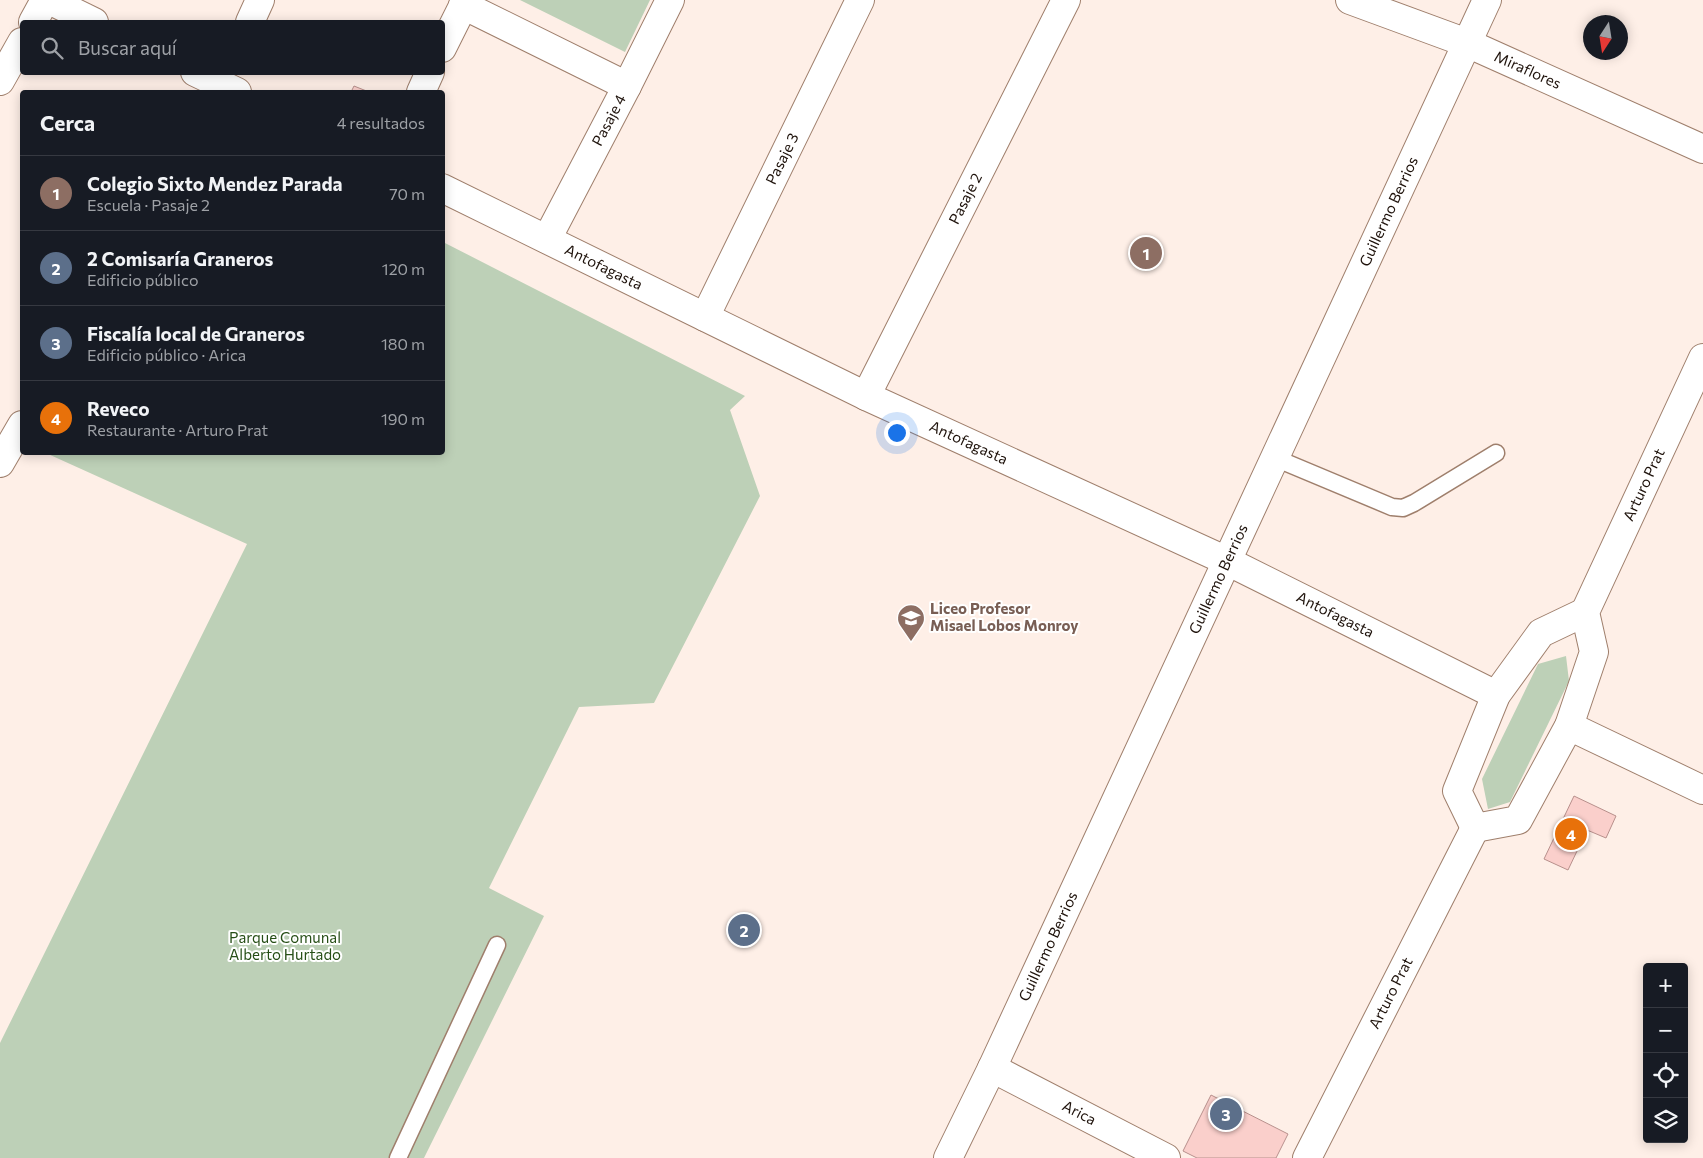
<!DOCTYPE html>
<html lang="es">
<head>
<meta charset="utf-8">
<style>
	:root { --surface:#171b24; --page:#242831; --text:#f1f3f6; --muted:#9ea1a6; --line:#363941; --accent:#0f766e }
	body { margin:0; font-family:Commissioner,sans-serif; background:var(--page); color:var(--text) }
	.controls { position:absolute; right:15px; bottom:15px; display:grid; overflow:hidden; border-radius:5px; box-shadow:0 2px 12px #0003 }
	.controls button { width:45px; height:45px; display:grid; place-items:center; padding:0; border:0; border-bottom:1px solid var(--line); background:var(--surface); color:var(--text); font:25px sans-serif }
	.compass { position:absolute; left:1583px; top:15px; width:45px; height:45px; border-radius:50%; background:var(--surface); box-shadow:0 2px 12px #0003; rotate:192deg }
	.you { position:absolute; left:896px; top:432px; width:18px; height:18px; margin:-12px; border:4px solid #fff; border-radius:50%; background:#1a73e8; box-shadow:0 0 0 8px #1a73e833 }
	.badge { display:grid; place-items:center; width:32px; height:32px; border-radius:50%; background:var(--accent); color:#fff; font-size:16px; font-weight:700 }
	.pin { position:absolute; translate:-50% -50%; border:2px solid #fff; box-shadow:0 1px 5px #0006 }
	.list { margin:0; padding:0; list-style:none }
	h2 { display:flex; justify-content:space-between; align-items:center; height:65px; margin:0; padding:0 20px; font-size:21px }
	h2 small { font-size:16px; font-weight:400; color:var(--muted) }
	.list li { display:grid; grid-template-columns:32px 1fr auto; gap:15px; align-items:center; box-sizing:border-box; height:75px; padding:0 20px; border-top:1px solid var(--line) }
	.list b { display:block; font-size:19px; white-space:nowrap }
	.list p { margin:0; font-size:16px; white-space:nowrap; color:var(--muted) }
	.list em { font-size:16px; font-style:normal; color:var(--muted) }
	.icon { flex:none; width:28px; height:28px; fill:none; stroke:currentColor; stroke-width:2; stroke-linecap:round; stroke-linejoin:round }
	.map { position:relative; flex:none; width:1703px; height:1158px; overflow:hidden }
	.search { position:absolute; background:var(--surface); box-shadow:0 2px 12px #0003; left:20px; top:20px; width:425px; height:55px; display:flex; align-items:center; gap:12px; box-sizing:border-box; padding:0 18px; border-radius:5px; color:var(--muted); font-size:19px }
	.panel { position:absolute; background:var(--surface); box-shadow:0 2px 12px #0003; left:20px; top:90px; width:425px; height:365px; border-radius:5px }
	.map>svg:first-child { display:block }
	.green { fill:#bdd0b7 }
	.building { fill:#facfcb; stroke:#b8908c }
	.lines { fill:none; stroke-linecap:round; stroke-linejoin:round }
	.service-casing { stroke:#9f7f6c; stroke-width:19 }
	.minor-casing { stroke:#9f7f6c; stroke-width:30 }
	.tertiary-casing { stroke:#9f7f6c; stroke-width:30 }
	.service { stroke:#fff; stroke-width:16 }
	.minor { stroke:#fff; stroke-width:28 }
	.tertiary { stroke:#fff; stroke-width:28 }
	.labels { text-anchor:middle; stroke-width:4; stroke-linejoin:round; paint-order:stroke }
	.street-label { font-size:15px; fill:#1e120b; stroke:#fff }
	.education-label { font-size:15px; font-weight:bold; fill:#785e54; stroke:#fff; text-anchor:start }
	.park-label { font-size:15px; fill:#264e16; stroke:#fff }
</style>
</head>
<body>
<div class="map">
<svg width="1703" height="1158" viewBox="0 0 1703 1158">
	<rect width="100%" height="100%" fill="#feefe7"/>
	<!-- green -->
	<path class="green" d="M520 0H650L625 52Z
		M443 242 745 396 730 410 760 496 654 703 579 707 489 888 544 916 424 1158H0V1043L247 544 48 454 442 452Z
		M1566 656 1569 681 1510 802 1488 809 1482 779 1538 664Z"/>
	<!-- building -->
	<path class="building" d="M354 86 369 92H351Z
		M1574 796 1616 816 1606 838 1587 830 1568 870 1544 859Z
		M1211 1095 1288 1134 1276 1158H1197L1183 1151Z"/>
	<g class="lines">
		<!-- service casing -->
		<g class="service-casing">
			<path id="service" d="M1275 458 1392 507 1403 508 1414 503 1496 453
				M398 1158 497 945"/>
		</g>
		<!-- minor casing -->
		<g class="minor-casing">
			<g id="minor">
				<path d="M49 0 94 22"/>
				<path id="s1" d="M1350 0 1467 43 1703 149"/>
				<path d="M463 5 627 86"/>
				<path d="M33 22 45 0"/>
				<path d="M250 22 260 0"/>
				<path d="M442 48 466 0"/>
				<path d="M195 72 237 92"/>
				<path d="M0 81 22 42"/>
				<path d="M421 92 430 72"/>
				<path id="s2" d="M442 188 866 396 1227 561 1496 695"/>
				<path id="s3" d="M547 239 627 86 670 0"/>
				<path id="s4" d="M705 317 860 0"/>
				<path id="s5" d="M866 396 1066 0"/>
				<path d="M0 463 22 425"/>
				<path d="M1569 726 1703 790"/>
				<path id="s6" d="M1475 828 1518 820 1569 726 1594 652 1585 612 1703 358"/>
				<path d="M1475 828 1457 791 1496 695 1541 633 1585 612"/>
				<path id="s7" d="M992 1068 1166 1158"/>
				<path id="s8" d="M1307 1158 1475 828"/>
			</g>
		</g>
		<!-- tertiary casing -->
		<g class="tertiary-casing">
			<g id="tertiary">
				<path id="s9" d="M948 1158 992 1068 1487 0"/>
			</g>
		</g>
		<!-- service -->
		<use href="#service" class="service"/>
		<!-- minor -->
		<use href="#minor" class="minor"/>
		<!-- tertiary -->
		<use href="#tertiary" class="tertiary"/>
	</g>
	<!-- icons -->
	<defs>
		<g id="school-pin" transform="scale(1.4375)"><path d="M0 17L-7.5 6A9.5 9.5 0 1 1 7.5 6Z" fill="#8d6e63" stroke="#fff"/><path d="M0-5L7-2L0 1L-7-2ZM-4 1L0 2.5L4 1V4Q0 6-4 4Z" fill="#fff"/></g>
	</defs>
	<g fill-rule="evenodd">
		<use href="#school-pin" x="911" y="618"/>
	</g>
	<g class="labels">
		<!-- street labels -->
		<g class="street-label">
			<text dy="5" stroke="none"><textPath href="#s1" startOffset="191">Miraflores</textPath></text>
			<text dy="5" stroke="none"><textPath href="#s3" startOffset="134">Pasaje 4</textPath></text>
			<text dy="5" stroke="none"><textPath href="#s4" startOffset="176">Pasaje 3</textPath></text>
			<text dy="5" stroke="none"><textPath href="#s5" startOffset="221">Pasaje 2</textPath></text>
			<text dy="5" stroke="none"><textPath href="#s9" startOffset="1044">Guillermo Berrios</textPath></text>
			<text dy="5" stroke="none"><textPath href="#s2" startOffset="180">Antofagasta</textPath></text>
			<text dy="5" stroke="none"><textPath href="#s2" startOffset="585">Antofagasta</textPath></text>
			<text dy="5" stroke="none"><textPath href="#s6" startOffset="410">Arturo Prat</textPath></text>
			<text dy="5" stroke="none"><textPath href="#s9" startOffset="639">Guillermo Berrios</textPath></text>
			<text dy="5" stroke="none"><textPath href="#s2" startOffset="990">Antofagasta</textPath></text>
			<text dy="5" stroke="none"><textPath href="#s9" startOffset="234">Guillermo Berrios</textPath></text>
			<text dy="5" stroke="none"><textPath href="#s8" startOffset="185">Arturo Prat</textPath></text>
			<text dy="5" stroke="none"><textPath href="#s7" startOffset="98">Arica</textPath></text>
		</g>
		<!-- education labels -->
		<g class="education-label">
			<text x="930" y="614">Liceo Profesor<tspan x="930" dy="17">Misael Lobos Monroy</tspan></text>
		</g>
		<!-- park labels -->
		<g class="park-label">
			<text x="285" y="943">Parque Comunal<tspan x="285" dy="17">Alberto Hurtado</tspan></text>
		</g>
	</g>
</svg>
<div class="controls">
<button>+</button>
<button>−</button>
<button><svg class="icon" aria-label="locate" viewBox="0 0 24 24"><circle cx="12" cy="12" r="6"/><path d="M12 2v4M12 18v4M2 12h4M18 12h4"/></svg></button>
<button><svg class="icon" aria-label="layers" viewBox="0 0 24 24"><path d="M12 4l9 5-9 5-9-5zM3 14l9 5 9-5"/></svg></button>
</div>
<svg class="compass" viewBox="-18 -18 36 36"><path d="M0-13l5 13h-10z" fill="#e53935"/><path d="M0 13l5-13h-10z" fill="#9ea1a6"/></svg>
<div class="you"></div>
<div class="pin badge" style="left:1146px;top:253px;background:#8d6e63">1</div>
<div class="pin badge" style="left:744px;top:930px;background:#5c6f8a">2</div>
<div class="pin badge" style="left:1226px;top:1114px;background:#5c6f8a">3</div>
<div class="pin badge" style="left:1571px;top:834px;background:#e8710a">4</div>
<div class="search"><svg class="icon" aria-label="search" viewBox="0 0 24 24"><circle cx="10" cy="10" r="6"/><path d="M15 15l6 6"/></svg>Buscar aquí</div>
<section class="panel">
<h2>Cerca<small>4 resultados</small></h2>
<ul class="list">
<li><span class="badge" style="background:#8d6e63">1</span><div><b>Colegio Sixto Mendez Parada</b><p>Escuela · Pasaje 2</p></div><em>70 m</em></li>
<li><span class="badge" style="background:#5c6f8a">2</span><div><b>2 Comisaría Graneros</b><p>Edificio público</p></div><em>120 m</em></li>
<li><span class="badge" style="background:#5c6f8a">3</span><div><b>Fiscalía local de Graneros</b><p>Edificio público · Arica</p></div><em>180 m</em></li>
<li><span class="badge" style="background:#e8710a">4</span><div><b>Reveco</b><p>Restaurante · Arturo Prat</p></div><em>190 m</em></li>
</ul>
</section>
</div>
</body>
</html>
